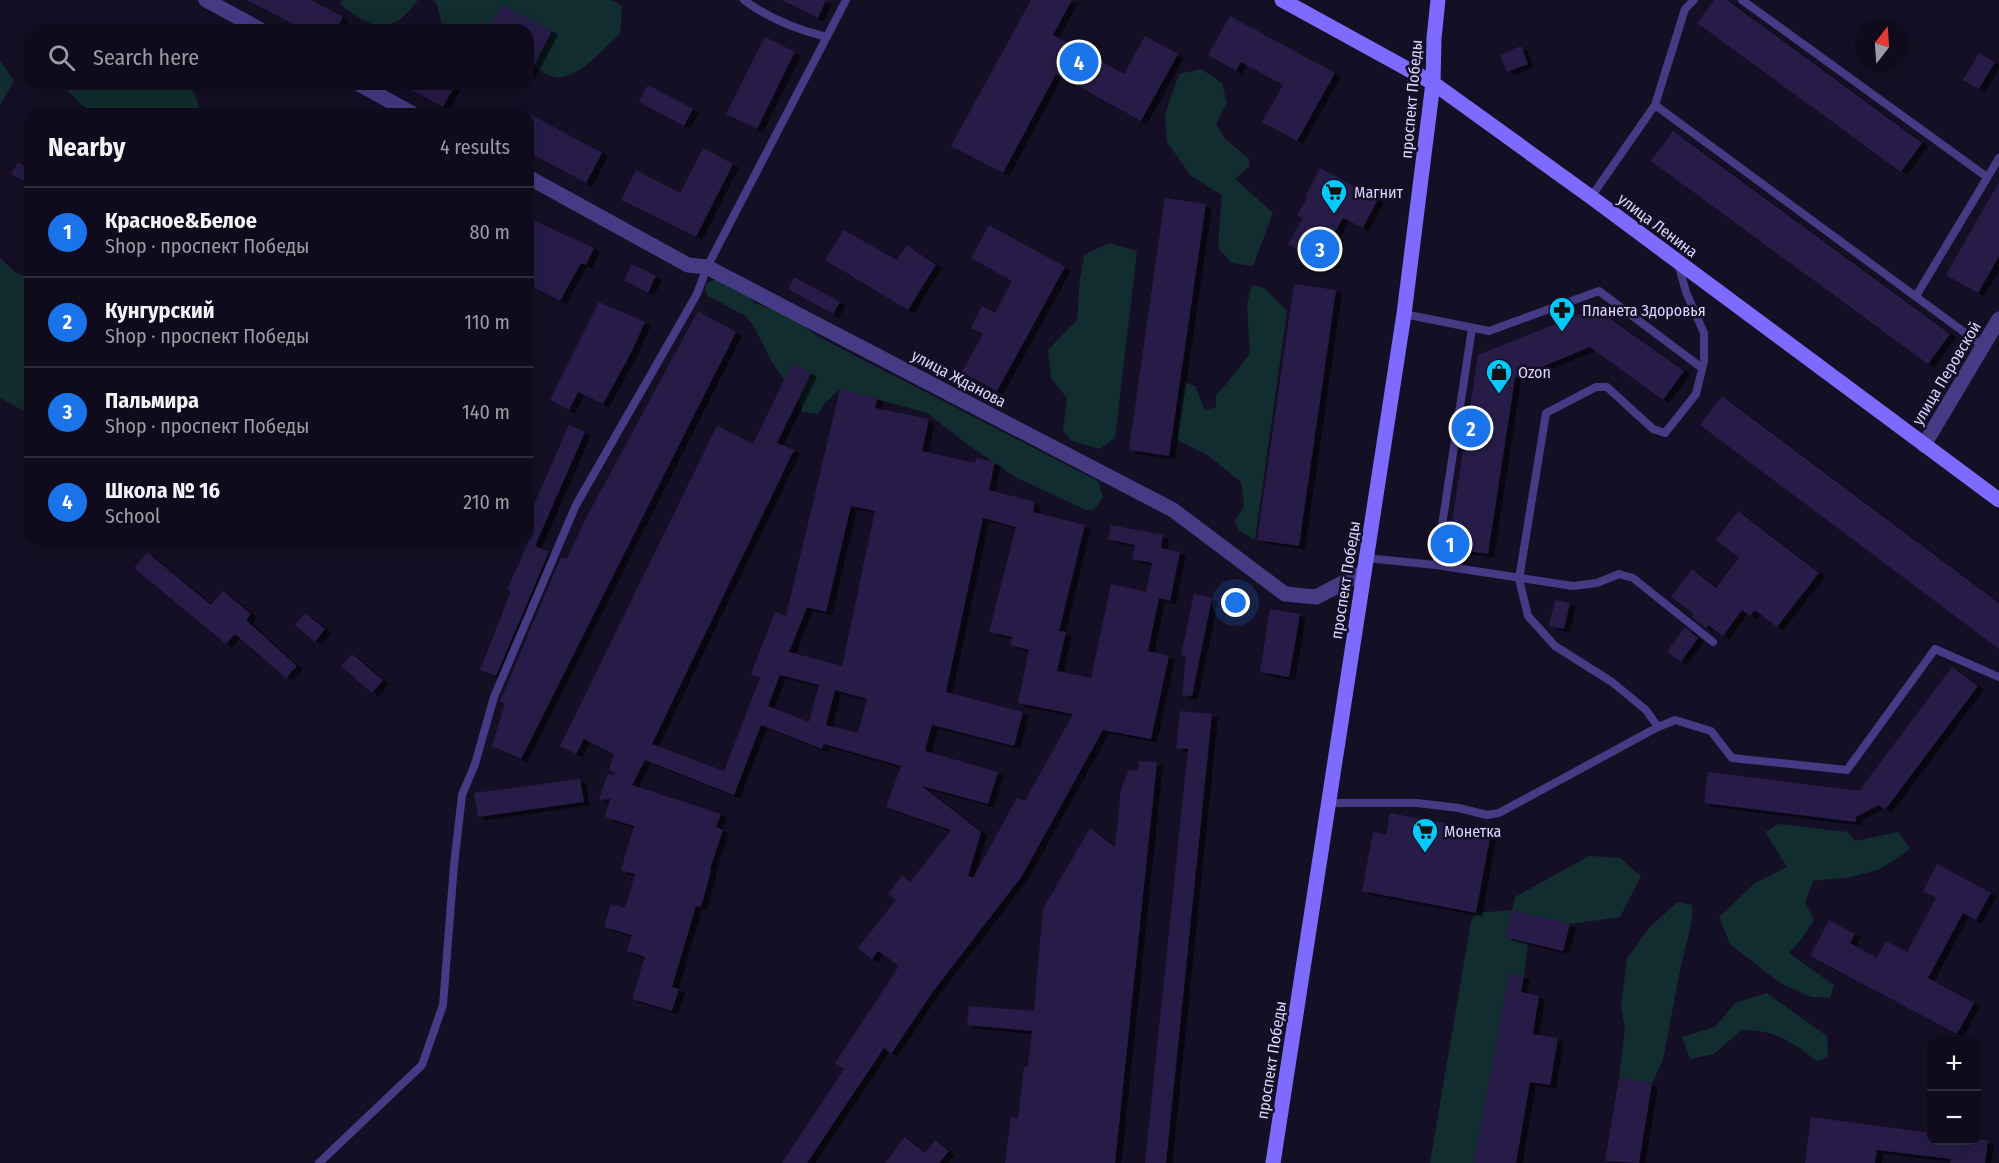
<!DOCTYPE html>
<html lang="en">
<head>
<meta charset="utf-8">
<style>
	:root { --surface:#100b1c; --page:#1e1929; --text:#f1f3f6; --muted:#9c9ba3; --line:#302b3b; --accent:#1a73e8 }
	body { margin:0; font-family:"Fira Sans Condensed",sans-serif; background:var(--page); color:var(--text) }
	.controls { position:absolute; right:18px; bottom:18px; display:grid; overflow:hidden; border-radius:12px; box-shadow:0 6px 24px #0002 }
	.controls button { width:54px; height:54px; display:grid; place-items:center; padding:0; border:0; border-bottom:2px solid var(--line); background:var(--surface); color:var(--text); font:30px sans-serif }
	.compass { position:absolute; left:1855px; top:18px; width:54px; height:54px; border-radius:50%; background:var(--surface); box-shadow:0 6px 24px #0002; rotate:17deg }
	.you { position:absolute; left:1236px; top:603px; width:21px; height:21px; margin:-15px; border:4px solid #fff; border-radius:50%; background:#1a73e8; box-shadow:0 0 0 9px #1a73e833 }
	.badge { display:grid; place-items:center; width:39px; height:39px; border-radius:50%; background:var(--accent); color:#fff; font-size:20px; font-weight:700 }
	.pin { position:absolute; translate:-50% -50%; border:3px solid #fff; box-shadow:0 2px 6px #0006 }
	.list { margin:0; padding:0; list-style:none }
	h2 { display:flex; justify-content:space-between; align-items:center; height:78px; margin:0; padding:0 24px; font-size:26px }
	h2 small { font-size:20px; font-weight:400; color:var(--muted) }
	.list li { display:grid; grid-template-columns:39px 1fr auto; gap:18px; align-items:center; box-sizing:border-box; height:90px; padding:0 24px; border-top:2px solid var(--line) }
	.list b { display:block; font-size:22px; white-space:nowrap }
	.list p { margin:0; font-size:20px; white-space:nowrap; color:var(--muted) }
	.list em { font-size:20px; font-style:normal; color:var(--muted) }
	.icon { flex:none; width:33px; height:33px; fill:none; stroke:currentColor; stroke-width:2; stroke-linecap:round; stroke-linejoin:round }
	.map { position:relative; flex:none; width:1999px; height:1163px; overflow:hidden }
	.search { position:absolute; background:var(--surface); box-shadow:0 6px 24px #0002; left:24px; top:24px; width:510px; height:66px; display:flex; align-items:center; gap:15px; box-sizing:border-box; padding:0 21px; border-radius:18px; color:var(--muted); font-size:22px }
	.panel { position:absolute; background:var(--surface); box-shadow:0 6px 24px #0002; left:24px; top:108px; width:510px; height:438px; border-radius:18px }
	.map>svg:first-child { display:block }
	.green { fill:#122d2f }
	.building { fill:#281b46; fill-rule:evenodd; filter:url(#shadow) }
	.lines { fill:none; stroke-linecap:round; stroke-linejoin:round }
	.lane { stroke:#453a84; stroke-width:8 }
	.street { stroke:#453a84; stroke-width:15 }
	.secondary { stroke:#7e6aff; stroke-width:15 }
	.labels { text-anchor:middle; stroke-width:5; stroke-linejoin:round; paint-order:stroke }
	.street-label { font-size:16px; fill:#ddd3ff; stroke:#150f25 }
	.poi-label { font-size:16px; fill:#ddd3ff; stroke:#150f25; text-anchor:start }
</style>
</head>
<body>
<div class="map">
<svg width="1999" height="1163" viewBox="0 0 1999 1163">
	<defs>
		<filter id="shadow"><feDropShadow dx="6" dy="3.5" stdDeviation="0" flood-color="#0009"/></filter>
	</defs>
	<rect width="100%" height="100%" fill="#150f25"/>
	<!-- green -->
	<path class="green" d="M342 0H418C392 36 372 30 340 4Z
		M432 0H611L622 6 620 33C604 48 574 85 550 76 545 74 539 69 534 66L552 31 502 5 489 30H443L437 4Z
		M0 60 14 81 0 105Z
		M1201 69 1222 83 1227 103 1216 124 1225 139 1249 159V166L1235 179 1273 213 1253 266 1232 263 1218 248 1222 195 1191 176 1167 142 1165 114 1179 74Z
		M60 84H189L197 99 201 114H95L82 105Z
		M1109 243 1137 251 1115 438 1100 449 1072 441 1063 431 1067 398 1051 378 1048 350 1077 320 1080 279 1084 255Z
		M0 258 15 272 30 279V408L26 412 0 398Z
		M716 279 746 292 754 303 793 317 814 334 846 351 1098 481 1103 497 1094 510H1086L1017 478 967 444 927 413 840 389 825 403 818 414 802 412 792 364 784 380 772 362 753 325 744 315 708 296 705 291 706 284Z
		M1252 285 1264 288 1287 311 1255 540 1240 531 1234 522 1244 506 1241 482 1209 456 1177 440 1184 382 1195 386 1205 410 1216 407V395L1227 383 1250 354 1247 304Z
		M1778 824 1847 832 1855 841 1898 832 1910 849 1880 869 1851 877 1813 881 1805 903 1814 920 1803 937 1789 953 1834 985 1830 998 1811 997 1780 983 1730 944 1719 917 1755 883 1787 867 1765 832Z
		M1589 856 1620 858 1641 876 1620 917 1570 924 1512 910 1506 937 1528 943 1524 976 1509 974 1474 1163H1430L1471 921 1476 913 1512 910 1515 897Z
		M1677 902 1692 905V920L1680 970 1663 1060 1652 1083 1619 1078 1625 1028 1621 1007 1627 958 1649 928Z
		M1767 993 1827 1036 1828 1057 1817 1061C1792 1042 1774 1029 1741 1030L1714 1054 1690 1059 1682 1037 1715 1027 1735 1003Z"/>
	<!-- building -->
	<path class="building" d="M247 0H311L343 17 336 30H304Z
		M781 0H826L818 18Z
		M1031 0H1072L1053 35 1124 74 1145 36 1178 54 1141 121 1056 74 1003 173 951 146Z
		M1714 0H1727L1922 143 1901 172 1697 23Z
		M502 5 552 31 528 77V30H489Z
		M1230 16 1335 73 1297 141 1262 122 1283 85 1241 62 1236 71 1208 55Z
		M765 37 795 52 757 129 726 114Z
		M1521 46 1528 64 1507 72 1500 55Z
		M1979 53 1995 62 1979 89 1963 80Z
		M401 84H456L443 107Z
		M648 85 693 109 684 126 639 102Z
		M528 113 602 153 586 183 528 152Z
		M1673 131 1950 334 1928 364 1651 161Z
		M703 148 733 164 696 237 621 200 636 170 680 193Z
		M18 162 30 169V184L11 174Z
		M1320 168 1378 199 1363 228 1343 218 1319 262 1288 244 1303 218 1297 215 1307 198 1305 197Z
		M1999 182V256L1978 293 1946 275Z
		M1165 198 1206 204 1169 456 1129 450Z
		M528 218 594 248 586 265 581 263 560 301 528 284Z
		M989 225 1065 267 997 391 962 372 983 334 971 328 982 306 995 313 1012 281 971 258Z
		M844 230 897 260 907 245 936 265 908 310 825 260Z
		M632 264 656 276 648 293 624 280Z
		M794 277 840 302 833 314 788 289Z
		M1294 284 1336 290 1299 546 1257 540Z
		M599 302 645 322 632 351 603 404 578 392 569 410 550 400Z
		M1595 308 1684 371 1663 400 1590 347 1515 378 1488 554 1448 548 1478 355Z
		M698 311 736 332 521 759 492 746 505 704 500 701 561 557 567 559 585 520Z
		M792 364 811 373 777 443 794 450 652 744 724 771 760 678 751 674 775 612 786 616 840 389 877 398 875 408 929 419 922 451 975 463 976 458 995 462 989 490 1035 502 1033 512 1085 525 1059 631 1066 632 1057 671 1091 678 1111 584 1146 592 1152 563 1132 559 1135 545 1108 539 1111 525 1163 535 1161 548 1180 552 1170 601 1159 598 1148 651 1169 656 1151 739 1103 730 1022 876 932 993 891 1054 884 1048 807 1163H782L844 1069 835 1063 899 966 878 951 872 959 858 948 896 900 888 894 902 875 910 882 951 830 886 807 901 766 824 744 822 749 761 725 734 795 645 760 632 785 721 814 716 827 723 830 710 869 711 870 701 907 696 906 672 987 679 989 672 1011 632 999 645 957 627 951 632 935 604 927 611 904 625 908 635 874 621 870 634 826 605 817 610 799 599 800 607 775 617 774 609 770 614 754 584 739 576 754 560 746 717 426 753 444ZM851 506 875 511 842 666 789 652 807 607 826 612ZM983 518 1016 527 989 632 1012 637 1010 645 1029 650 1018 703 1073 714 1025 801 1017 798 973 878 968 876 981 832 922 786 988 804 998 772 925 751 932 725 1014 746 1023 712 946 692ZM780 675 819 685 809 722 768 706ZM835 690 867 699 858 733 826 725Z
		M1722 396 1999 603V649L1700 425Z
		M569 425 585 432 535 546 549 552 496 676 480 670 511 591 507 589 528 543V518Z
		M1738 511 1819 573 1777 627 1755 610 1750 616 1742 610 1723 636 1708 625 1706 628 1692 617 1694 614 1671 597 1692 569 1716 588 1739 558 1716 540Z
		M147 552 211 605 223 591 251 614 246 620 297 666 286 678 235 634 226 644 134 568Z
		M1194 594 1212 598 1192 696 1182 695 1186 656 1181 655Z
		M1555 600 1570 603 1564 629 1549 626Z
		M1270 609 1300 614 1289 677 1260 672Z
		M305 613 325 629 315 642 295 625Z
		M1685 627 1698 638 1681 662 1667 652Z
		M352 654 383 680 372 693 341 666Z
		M1952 667 1978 686 1885 810 1879 805 1856 817V822L1704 803 1708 772 1859 791Z
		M1180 711 1212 714 1166 1163H1145L1188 749 1176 748Z
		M1139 761 1157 762 1115 1163H1005L1011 1117 1018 1118 1024 1067H1028L1032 1031 967 1025 969 1006 1034 1011 1043 909 1090 828 1115 847 1121 789 1129 770 1138 771Z
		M580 779 584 802 478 817 474 793Z
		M1390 813 1491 832 1476 913 1362 891 1373 832 1386 835Z
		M1937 864 1991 893 1976 920 1963 913 1928 978 1974 1003 1957 1034 1810 956 1829 920 1855 934 1850 943 1877 958 1886 941 1907 952 1936 898 1923 891Z
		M1512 910 1570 924 1563 951 1505 937Z
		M1509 973 1524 976 1521 992 1539 996 1533 1034 1558 1038 1550 1085 1530 1082 1516 1163H1474Z
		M1619 1078 1652 1083 1639 1163 1605 1161Z
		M1811 1117 1932 1133V1140H1988L1985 1163H1950L1951 1159 1877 1150 1875 1163H1805Z
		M905 1137 925 1153 935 1140 949 1151 939 1163H885Z"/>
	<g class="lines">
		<!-- lane -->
		<path class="lane" d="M744 0C768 18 798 30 827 37
			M1742 0 1987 177
			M1655 105 1685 9 1694 0
			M1591 197 1655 105 1983 346
			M1916 296 1999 158
			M1404 314 1489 331 1599 291 1702 368
			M1366 558 1436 565 1573 586 1597 583 1619 574 1633 578 1713 642
			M1436 565 1472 328
			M1658 727 1646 710 1612 682 1555 646 1528 616 1519 579 1546 413 1596 387H1607L1653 429 1665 433 1696 394 1704 361V333L1686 292 1678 263
			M1329 803H1417L1459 808 1487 815 1499 813 1658 727 1675 720 1711 731 1732 758 1847 770 1935 649 1999 677
			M319 1163 422 1065 443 1005 454 865 462 795 475 764 494 697 576 505 697 294 707 267 846 0"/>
		<!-- street -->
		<path class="street" d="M206 0 261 30
			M359 84 413 114
			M528 177 688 265 707 267 1173 510 1285 594 1316 597 1364 572
			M1924 445 1999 319"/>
		<!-- secondary -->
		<path class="secondary" d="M1282 0 1433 83 1591 197 1999 500
			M1273 1163 1404 314 1433 83 1434 38 1438 0"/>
	</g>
	<!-- icons -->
	<defs>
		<g id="supermarket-pin" transform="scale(1.35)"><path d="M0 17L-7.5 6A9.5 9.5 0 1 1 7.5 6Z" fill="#00c9fd" stroke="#150f25"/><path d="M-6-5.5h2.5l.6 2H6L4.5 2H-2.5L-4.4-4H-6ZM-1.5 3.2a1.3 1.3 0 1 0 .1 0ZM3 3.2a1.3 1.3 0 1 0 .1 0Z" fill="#111"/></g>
		<g id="pharmacy-pin" transform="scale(1.35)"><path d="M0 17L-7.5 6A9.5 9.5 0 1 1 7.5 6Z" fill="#00c9fd" stroke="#150f25"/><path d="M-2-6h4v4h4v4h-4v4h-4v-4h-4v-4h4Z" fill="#111"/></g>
		<g id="shop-pin" transform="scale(1.35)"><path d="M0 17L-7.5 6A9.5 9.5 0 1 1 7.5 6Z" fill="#00c9fd" stroke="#150f25"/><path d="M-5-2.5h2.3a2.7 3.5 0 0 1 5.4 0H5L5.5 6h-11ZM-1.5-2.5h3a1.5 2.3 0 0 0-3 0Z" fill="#111"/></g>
	</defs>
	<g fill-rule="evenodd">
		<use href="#supermarket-pin" x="1334" y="192"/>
		<use href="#pharmacy-pin" x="1562" y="310"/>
		<use href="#shop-pin" x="1499" y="372"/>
		<use href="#supermarket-pin" x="1425" y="831"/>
	</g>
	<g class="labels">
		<!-- street labels -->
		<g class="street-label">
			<text transform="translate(1411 99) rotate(-85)" y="6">проспект Победы</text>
			<text transform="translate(1658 225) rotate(37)" y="6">улица Ленина</text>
			<text transform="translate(1946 373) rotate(-59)" y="6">улица Перовской</text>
			<text transform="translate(959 378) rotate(28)" y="6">улица Жданова</text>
			<text transform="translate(1345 580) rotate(-81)" y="6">проспект Победы</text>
			<text transform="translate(1271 1060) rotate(-81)" y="6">проспект Победы</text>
		</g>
		<!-- poi labels -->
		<g class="poi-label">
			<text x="1354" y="198">Магнит</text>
			<text x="1582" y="316">Планета Здоровья</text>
			<text x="1518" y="378">Ozon</text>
			<text x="1444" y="837">Монетка</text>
		</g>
	</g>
</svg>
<div class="controls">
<button>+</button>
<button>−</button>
</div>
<svg class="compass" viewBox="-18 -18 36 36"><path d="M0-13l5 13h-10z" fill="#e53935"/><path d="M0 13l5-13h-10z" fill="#9c9ba3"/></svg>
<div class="you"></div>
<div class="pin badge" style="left:1450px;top:544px">1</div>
<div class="pin badge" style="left:1471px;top:428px">2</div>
<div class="pin badge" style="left:1320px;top:249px">3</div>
<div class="pin badge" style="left:1079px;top:62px">4</div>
<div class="search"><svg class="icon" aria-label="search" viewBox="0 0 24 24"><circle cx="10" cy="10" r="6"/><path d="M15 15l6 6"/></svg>Search here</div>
<section class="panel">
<h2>Nearby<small>4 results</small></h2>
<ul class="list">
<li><span class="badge">1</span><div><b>Красное&amp;Белое</b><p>Shop · проспект Победы</p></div><em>80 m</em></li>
<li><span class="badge">2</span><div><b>Кунгурский</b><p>Shop · проспект Победы</p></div><em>110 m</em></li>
<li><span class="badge">3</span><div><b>Пальмира</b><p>Shop · проспект Победы</p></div><em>140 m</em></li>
<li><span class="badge">4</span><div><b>Школа № 16</b><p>School</p></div><em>210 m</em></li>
</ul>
</section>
</div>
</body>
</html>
